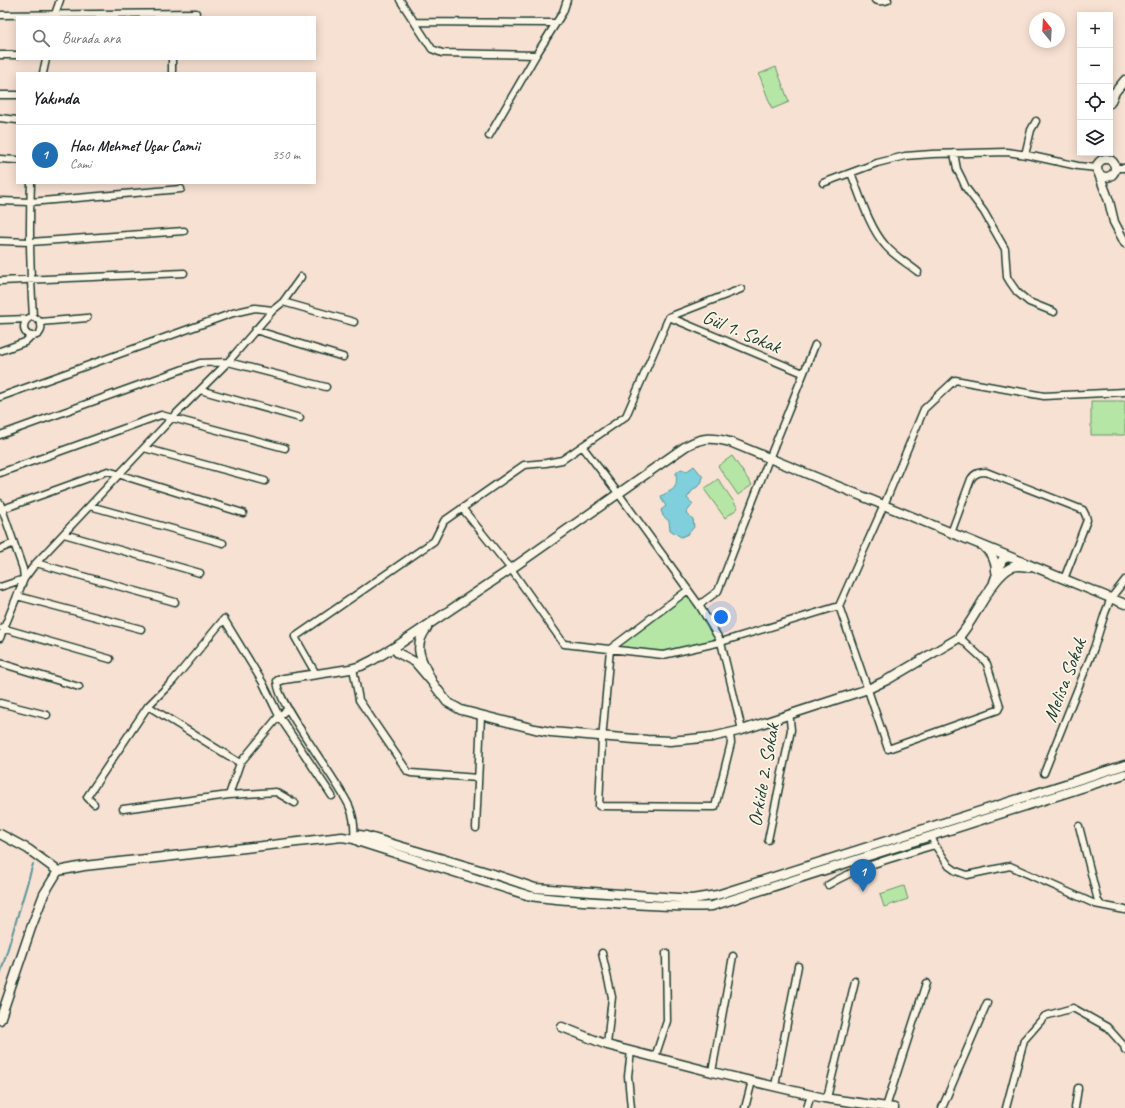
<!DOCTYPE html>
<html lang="tr">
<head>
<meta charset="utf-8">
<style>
	:root { --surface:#fff; --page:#f2f2f2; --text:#202124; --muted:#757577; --line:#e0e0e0; --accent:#1f6fb2 }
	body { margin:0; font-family:Caveat,sans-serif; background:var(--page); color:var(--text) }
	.controls { position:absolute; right:12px; top:12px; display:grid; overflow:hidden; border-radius:0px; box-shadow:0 2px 10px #0003 }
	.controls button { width:36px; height:36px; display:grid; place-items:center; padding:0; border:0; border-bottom:1px solid var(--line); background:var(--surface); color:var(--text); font:20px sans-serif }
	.compass { position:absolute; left:1029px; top:12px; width:36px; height:36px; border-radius:50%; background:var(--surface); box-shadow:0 2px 10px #0003; rotate:342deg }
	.you { position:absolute; left:721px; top:617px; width:14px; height:14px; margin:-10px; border:3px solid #fff; border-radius:50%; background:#1a73e8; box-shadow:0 0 0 6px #1a73e833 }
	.badge { display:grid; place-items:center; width:26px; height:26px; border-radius:50%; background:var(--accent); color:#fff; font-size:13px; font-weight:700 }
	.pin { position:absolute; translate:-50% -33px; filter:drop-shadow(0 1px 2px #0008) }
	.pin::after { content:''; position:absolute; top:21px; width:14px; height:12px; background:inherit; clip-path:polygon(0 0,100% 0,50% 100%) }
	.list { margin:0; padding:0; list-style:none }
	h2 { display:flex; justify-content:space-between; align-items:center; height:52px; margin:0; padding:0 16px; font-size:17px }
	h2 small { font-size:13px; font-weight:400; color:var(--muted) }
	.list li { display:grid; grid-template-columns:26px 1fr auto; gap:12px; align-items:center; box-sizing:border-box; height:60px; padding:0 16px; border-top:1px solid var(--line) }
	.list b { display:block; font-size:15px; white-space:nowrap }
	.list p { margin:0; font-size:13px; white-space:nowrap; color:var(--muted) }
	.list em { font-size:13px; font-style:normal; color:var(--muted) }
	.icon { flex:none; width:22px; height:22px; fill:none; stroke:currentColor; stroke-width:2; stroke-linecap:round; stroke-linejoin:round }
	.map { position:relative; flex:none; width:1125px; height:1108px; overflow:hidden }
	.search { position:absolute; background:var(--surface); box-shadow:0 2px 10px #0003; left:16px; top:16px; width:300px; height:44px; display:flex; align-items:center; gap:10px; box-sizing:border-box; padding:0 14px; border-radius:0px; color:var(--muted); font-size:15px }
	.panel { position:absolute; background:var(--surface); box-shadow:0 2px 10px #0003; left:16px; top:72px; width:300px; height:112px; border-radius:0px }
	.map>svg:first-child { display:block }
	.green { fill:#b5e6a5; stroke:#6a926c }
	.water { fill:#7fcfdc; stroke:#599599 }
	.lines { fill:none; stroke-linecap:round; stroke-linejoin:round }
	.stream { stroke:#599599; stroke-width:2 }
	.street-casing { stroke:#1f3d34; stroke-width:9 }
	.secondary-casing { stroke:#1f3d34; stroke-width:11 }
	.street { stroke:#fcf5e5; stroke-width:6 }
	.secondary { stroke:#fcf5e5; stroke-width:8 }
	.labels { text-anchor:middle; stroke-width:3.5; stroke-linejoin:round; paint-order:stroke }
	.street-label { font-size:20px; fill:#1f3d34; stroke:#fcf5e5 }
</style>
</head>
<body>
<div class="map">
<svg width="1125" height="1108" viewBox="0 0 1125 1108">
	<rect width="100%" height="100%" fill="#f7e1d2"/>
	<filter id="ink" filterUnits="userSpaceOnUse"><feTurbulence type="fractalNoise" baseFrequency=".025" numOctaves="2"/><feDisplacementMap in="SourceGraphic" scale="8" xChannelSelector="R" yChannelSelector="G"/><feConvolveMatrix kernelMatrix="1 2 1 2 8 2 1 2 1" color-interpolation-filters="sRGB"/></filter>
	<g filter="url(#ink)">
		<!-- green -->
		<path class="green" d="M776 67 789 102 772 109 759 74Z
			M1091 401H1125V435H1091Z
			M732 456 752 485 738 495 718 466Z
			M718 479 738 508 725 518 704 489Z
			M688 590 721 642 663 655 610 649Z
			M904 886 908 899 884 907 880 894Z"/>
		<!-- water -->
		<path class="water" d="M694 466 703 477 701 484 693 490 687 498 693 504 686 513 693 519 694 527 688 534 681 537 670 530 669 521 663 516 661 510 666 506 662 500 661 496C673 489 678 490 676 473L681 469 687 471Z"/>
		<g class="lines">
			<!-- stream -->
			<path class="stream" d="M0 975 33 864"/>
			<!-- street casing -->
			<g class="street-casing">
				<path id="street" d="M400 0 432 49 442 53 536 55
					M875 0C880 2 883 2 888 0
					M0 15 196 13
					M54 17 60 0
					M415 22 555 23
					M0 55H17
					M43 73 46 59
					M172 73V59
					M0 95H17
					M0 118 17 120
					M489 136 536 55 563 12 567 0
					M954 153 957 169 962 179 966 188 984 212 1005 249 1007 277 1010 282 1017 292 1029 302 1054 312
					M1025 155 1031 130 1036 121
					M0 159 17 160
					M1116 168H1125
					M851 173C860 195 869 227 885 245 894 256 907 263 918 272
					M31 183C29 228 30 273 33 317
					M823 183 877 163 905 156 932 154 1007 152 1027 155 1078 166 1097 168
					M0 201 30 202 181 189
					M0 241 30 242 184 231
					M0 281 184 273
					M283 302 354 322
					M669 317 803 373
					M0 320 28 319
					M40 322C43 328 41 335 33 336 16 336 26 306 40 322L87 318
					M255 330 343 357
					M0 351 25 342 31 336
					M200 390 300 418
					M0 397 233 313 255 308 273 310
					M0 435 200 363 228 362 326 387
					M582 446 618 493 699 605 721 642 742 730
					M144 448 265 481
					M0 473 161 415 285 448
					M0 503 23 569 24 579 0 587
					M90 506 223 543
					M462 508 511 569 564 644 663 655 721 642 839 606 884 505 924 409 955 380 1044 396 1125 392
					M0 510 108 471 243 513
					M951 533 971 479C975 473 979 472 986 472L1083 510 1086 516 1087 520 1064 579
					M64 534 200 573
					M0 549 14 543
					M36 563 175 602
					M688 590 610 649 602 740 599 806 715 807 731 743 730 733
					M17 596 141 629
					M699 605 718 591 769 459 815 345
					M839 606 869 693 888 749 998 710 1000 706 987 664 984 660 959 637
					M2 628 110 659
					M0 638 24 579 36 563 173 417 228 362 273 310 283 302 301 277
					M0 663 79 687
					M353 668 359 700 408 772 411 773 478 778
					M316 674 295 637 434 541 444 521 524 465 546 463 562 460 626 416 669 317 741 289
					M278 681C271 696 342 785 350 808 354 818 355 828 354 839
					M0 703 47 715
					M148 706 240 763
					M1044 773 1094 648 1105 613 1111 598 1125 580
					M229 795 276 792 295 803
					M94 804 87 797 148 706 172 682 224 619 263 683 279 716 332 796
					M123 809 229 795 240 763 279 716 288 709
					M1079 826 1098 901 1101 905
					M476 828 481 716
					M931 836 935 845 949 866 956 871 967 875 1010 866 1095 904 1125 910
					M768 840 791 730 790 720 789 715
					M828 885C861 865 899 856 935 845
					M602 953 612 997 607 1045
					M655 1057 667 1021 666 953
					M712 1072 733 956
					M775 1086 798 966
					M827 1098 855 981
					M886 1107 926 983
					M631 1108 628 1076 631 1051
					M745 1108 752 1081
					M807 1108 811 1095
					M942 1108 987 1003
					M1006 1108 1024 1040 1045 1016 1073 1008 1107 1027 1124 1046 1125 1050
					M1075 1108 1078 1088"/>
			</g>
			<!-- secondary casing -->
			<g class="secondary-casing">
				<path id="secondary" d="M1110 103 1115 92 1125 80
					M1097 168a9 9 0 1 1 18 0a9 9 0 1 1-18 0Z
					M1099 174 1109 201 1114 222 1125 243
					M985 548C992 554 996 561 996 571
					M994 582 1002 560 1008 557 1012 558
					M393 648 398 653 415 662 432 682C423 661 411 649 427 628
					M278 681 284 679 350 669 361 666 373 660 398 645 511 569 686 446C703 437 712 437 730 442L1125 604
					M432 682 447 702 461 710 535 729 551 732 647 740 670 741 692 739 712 737 742 730 868 689 887 680 957 639C975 622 990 577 1012 567 1017 565 1022 566 1028 567
					M0 834 28 849 58 871
					M354 839 359 835 366 836 493 874 535 888 692 899 717 895 1125 765
					M58 871 84 866 342 837 354 839 360 842 530 896C558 900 586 901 614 903 647 905 679 908 712 906L1125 774
					M0 1020 31 928 44 894 58 871
					M562 1027 607 1045 712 1072 824 1098 894 1108"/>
			</g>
			<!-- street -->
			<use href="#street" class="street"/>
			<!-- secondary -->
			<use href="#secondary" class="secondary"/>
		</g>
	</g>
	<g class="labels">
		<!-- street labels -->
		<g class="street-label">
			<text transform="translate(742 331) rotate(23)" y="7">Gül 1. Sokak</text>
			<text transform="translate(1064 680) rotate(-69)" y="7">Melisa Sokak</text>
			<text transform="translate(763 775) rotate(-80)" y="7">Orkide 2. Sokak</text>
		</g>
	</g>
</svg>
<div class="controls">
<button>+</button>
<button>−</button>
<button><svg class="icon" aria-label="locate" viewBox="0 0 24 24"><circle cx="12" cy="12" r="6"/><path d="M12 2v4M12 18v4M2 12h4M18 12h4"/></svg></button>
<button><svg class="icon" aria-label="layers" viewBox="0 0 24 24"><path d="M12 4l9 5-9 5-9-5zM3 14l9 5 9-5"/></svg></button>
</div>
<svg class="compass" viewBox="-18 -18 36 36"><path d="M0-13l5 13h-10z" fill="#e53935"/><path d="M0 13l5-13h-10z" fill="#757577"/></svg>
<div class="you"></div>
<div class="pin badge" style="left:863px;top:892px">1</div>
<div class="search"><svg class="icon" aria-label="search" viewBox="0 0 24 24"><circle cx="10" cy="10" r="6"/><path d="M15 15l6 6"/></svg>Burada ara</div>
<section class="panel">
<h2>Yakında<small></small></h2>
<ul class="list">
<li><span class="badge">1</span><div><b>Hacı Mehmet Uçar Camii</b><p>Cami</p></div><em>350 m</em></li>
</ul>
</section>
</div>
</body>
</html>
